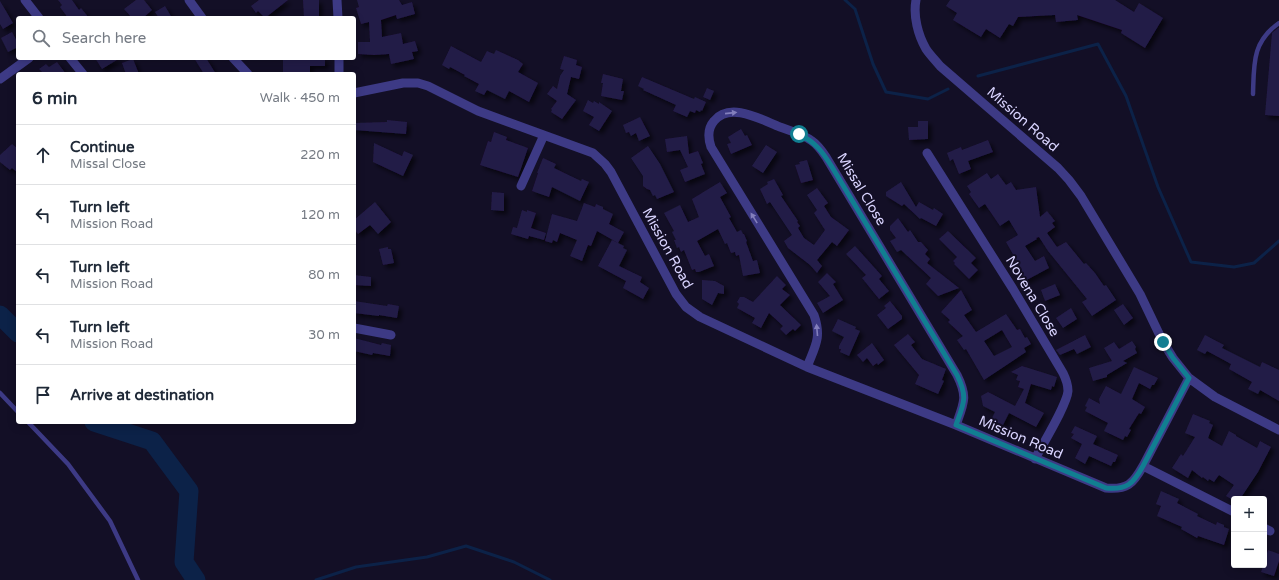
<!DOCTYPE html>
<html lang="en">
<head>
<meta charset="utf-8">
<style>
	:root { --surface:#fff; --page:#f6f6f7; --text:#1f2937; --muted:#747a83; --line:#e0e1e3 }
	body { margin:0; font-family:"Varela Round",sans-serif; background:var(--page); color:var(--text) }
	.controls { position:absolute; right:12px; bottom:12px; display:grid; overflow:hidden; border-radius:4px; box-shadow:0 2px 10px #0003 }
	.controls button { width:36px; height:36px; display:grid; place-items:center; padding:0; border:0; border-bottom:1px solid var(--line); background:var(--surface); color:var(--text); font:20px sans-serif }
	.stop { position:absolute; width:12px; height:12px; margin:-9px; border:3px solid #117e91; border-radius:50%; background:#fff }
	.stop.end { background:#117e91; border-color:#fff; box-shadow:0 1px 4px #0008 }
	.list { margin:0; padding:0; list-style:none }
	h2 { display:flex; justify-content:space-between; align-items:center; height:52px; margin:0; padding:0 16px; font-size:17px }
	h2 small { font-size:13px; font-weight:400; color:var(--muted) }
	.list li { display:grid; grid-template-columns:26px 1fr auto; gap:12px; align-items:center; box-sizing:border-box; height:60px; padding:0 16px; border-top:1px solid var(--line) }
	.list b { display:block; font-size:15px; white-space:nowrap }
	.list p { margin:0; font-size:13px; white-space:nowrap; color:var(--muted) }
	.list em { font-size:13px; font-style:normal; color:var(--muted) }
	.icon { flex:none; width:22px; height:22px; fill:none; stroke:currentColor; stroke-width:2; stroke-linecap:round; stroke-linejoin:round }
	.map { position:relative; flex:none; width:1279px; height:580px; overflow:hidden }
	.search { position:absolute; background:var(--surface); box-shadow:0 2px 10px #0003; left:16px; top:16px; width:340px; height:44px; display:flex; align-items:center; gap:10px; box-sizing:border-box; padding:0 14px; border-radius:4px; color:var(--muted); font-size:15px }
	.panel { position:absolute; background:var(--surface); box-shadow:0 2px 10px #0003; left:16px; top:72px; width:340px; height:352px; border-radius:4px }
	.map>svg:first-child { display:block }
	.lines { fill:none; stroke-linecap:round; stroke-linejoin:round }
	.stream { stroke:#0c2248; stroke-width:3 }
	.river { stroke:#0c2248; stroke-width:19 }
	.building { fill:#241b47; fill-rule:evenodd; filter:url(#shadow) }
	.lane { stroke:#3d3a85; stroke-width:4.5 }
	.street { stroke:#3d3a85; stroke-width:9 }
	.oneway { fill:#837fbc }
	.route { stroke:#117e91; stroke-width:5 }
	.labels { text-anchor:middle; stroke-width:4; stroke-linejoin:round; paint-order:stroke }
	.street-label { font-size:14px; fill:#d9d4ff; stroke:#130f26 }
</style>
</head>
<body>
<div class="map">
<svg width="1279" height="580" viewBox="0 0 1279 580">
	<defs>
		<filter id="shadow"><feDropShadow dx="3.5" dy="3.5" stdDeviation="2" flood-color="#0009"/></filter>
	</defs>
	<rect width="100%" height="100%" fill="#130f26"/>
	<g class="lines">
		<!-- stream -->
		<path class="stream" d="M845 0 855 9 873 64 886 92 928 99 948 89
			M978 76 1098 44 1126 96 1158 187 1191 262 1234 267 1254 263 1279 241
			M316 580 356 567 427 557 466 546 514 562 550 580"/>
		<!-- river -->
		<path class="river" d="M0 315 18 333
			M94 422 152 441 189 491 184 562 196 580"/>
	</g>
	<!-- building -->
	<path class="building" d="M58 0H72L79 10 81 8 89 18H68L60 7 62 5Z
		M136 0H144L152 10 143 18H132L124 9Z
		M259 0H288L265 18 258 11 256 13 251 6Z
		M303 0H319V18H304Z
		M357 0H399L402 5 412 2 415 14 397 19 396 15 381 20 382 37 401 33 403 44 415 41 418 51 412 52 414 59 391 64 389 54 374 55 358 54V42H370L369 22 361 24 356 8 359 7Z
		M950 0H1115L1134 12 1139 3 1163 18 1145 48 1121 33 1122 30 1077 15 1078 20 1056 22 1055 15 1018 17 1013 26 1009 24 1000 38 986 29 981 37 953 20 957 13 946 6Z
		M0 1 13 23 3 29 0 24Z
		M165 6 172 18H159L155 12Z
		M1278 28H1279V116L1265 115 1272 33Z
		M12 32 18 43V47L8 52 1 38Z
		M451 46 481 62 487 51 494 54 496 50 518 60 523 64 518 72 538 83 529 102 509 91 505 99 487 90 484 95 475 91 479 84 464 76 465 75 450 67 449 69 442 65Z
		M564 56 577 60 576 65 582 67 579 79 571 77 567 94 576 100 562 119 551 112 552 110 551 109 557 101 547 94 553 86 557 89 560 76 564 70 560 69Z
		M95 58H120L102 69Z
		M194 58H206L216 74H204Z
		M302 58H325V66H310V74H283V60H302Z
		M133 59 139 74H126L122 63Z
		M57 62 66 74H39L42 72 39 69 46 64 49 67Z
		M603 74 623 79 621 91H624L622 100 601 96 603 83H601Z
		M642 77 694 99 695 97 706 102 702 111 701 110 700 112 696 110 695 113 690 111 687 117 673 111 676 105 643 90 644 89 638 86Z
		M707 88 714 91 710 100 703 97Z
		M588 100 593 103 594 101 599 104V102L612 111 599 131 589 125 594 117 583 111Z
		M640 117 650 136 639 141 636 133 631 136 629 132 626 133 623 125Z
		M387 120 407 122 406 134 354 130V123L387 122Z
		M918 121H928V139L909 140 908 127H918Z
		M741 129 745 136 747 135 752 145 731 154 727 144 731 143 728 137Z
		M494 132 507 137 506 140 528 148 518 177 480 165 488 141 491 142Z
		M687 136 689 154 698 151 703 163 701 164 705 174 685 182 680 170 688 167 680 150 667 152 665 139Z
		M988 140 993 152 968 161 971 169 959 174 953 159 950 161 947 153 961 147 962 150Z
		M374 143 402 156 404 151 413 155 403 176 373 162Z
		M12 144 18 149V173L12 168 10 170 0 162V155Z
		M766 145 777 152 763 173 752 166Z
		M648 146 660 164 674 192 657 199 655 195 653 196 650 190 647 189 643 186V176L631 158Z
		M543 158 556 164 554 168 581 181 582 179 589 182 580 201 552 187 549 197 532 191 538 173H537Z
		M807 160 813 180 801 183 795 165 800 164 799 162Z
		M987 173 991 179 998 174 1006 185 1011 182 1016 190 1036 187 1040 217 1047 211 1055 221 1052 223 1055 227 1047 233 1057 247 1066 242 1084 264 1086 263 1095 273 1104 286 1106 285 1116 300 1092 316 1082 302 1087 299 1048 251 1039 237 1036 238 1037 239 1025 246 1035 261 1044 256 1049 268 1023 282 1017 273 1022 270 1006 242 1018 235 1009 220 1000 226 985 204 979 208 969 194 971 192 967 186Z
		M774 179 783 195 781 196 798 221 797 222 800 226 798 228 804 238 814 245 825 230 814 213 817 210 807 195 817 188 828 203 824 206 831 217 849 230 837 246 832 242 817 260 822 266 817 273 810 265 788 248 784 241 792 235 770 202 767 204 760 189 768 184 767 182Z
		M720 182 727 193 720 197 731 217 729 218 737 232 741 230 743 234H744L747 241 746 242 753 261 757 260 760 273 743 276 739 255 736 256 735 252 731 253 727 243 725 244 718 229 697 241 705 256 709 254 714 266 699 272H696L695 269 692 270 684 250 681 252 679 247 677 248 674 240H676L672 232 674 231 664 213 680 205 688 222 699 217 692 199Z
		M901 182 916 207 919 202 933 210 934 208 943 214 936 226 921 218 920 219 904 204 902 206 886 196V192Z
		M492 192 504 193V211L491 210Z
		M375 202 391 222 378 234 370 225 358 234 354 229V220Z
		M584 203 595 207 596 204 603 207V209L613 214 609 224 624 232 618 243 597 231 591 246 588 245 582 261 570 256 577 240 560 233 557 242 553 240 552 243 545 241 552 214 577 221Z
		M522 210 527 212V210L536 213 531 228 546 233 544 240 529 236 528 239 511 234 513 227 517 228Z
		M898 218 908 232 910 230 918 242H921L928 250 925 254 930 259 927 263 959 288 938 296 926 284 931 278 901 250 897 252 890 241 896 238 890 230V226Z
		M948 231 976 258 971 263 978 270 969 279 954 264 955 263 953 261 957 257 939 239Z
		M612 240 624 246 623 248 627 250 619 266 642 277 640 282 649 288 643 299 623 288 626 281 598 266Z
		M855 246 882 276 879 279 889 291 879 299 862 278 866 275 846 254Z
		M388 247V249H391L394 263 383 265 379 249Z
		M827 273 836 282 833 284 843 300 823 313 817 303 830 296 818 282Z
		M354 275 371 277V286L354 285Z
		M777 276 786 285 782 289 790 295 780 305 801 325 795 331 793 329 786 335 780 329 783 326 769 313 761 328 752 323 755 318 737 308 739 304 737 302 740 297H744L753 302Z
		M702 280 715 281 724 286V294L718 293 712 305 702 299Z
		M1055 284 1060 295 1045 301 1041 290Z
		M961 290 972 310 964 315 976 332 1006 314 1017 330 1020 329 1025 338 1027 337 1031 344 1024 348 1026 352 984 380 966 349 964 350 957 340 963 336 948 322 950 320 941 312ZM1002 330 1012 347 994 356 984 341Z
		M354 301 387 306 388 304 399 306 397 318 379 315V316L354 313Z
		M890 301 902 316V319L888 329 877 315 886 308 884 306Z
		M1123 304 1133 318 1124 325 1114 310Z
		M1071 308 1077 319 1063 328 1056 318Z
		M838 319 856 327 855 329 860 331 849 356 840 352 841 349H839V346L844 337 832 331Z
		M908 334 915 342 911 345 922 359 946 369 942 380 944 381 938 394 915 384 919 375 894 345Z
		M1085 335 1091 347 1077 354 1074 349 1060 355 1056 350Z
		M1205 335 1224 345 1222 348 1260 367 1262 362 1279 370V401L1260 390 1258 394 1248 389 1252 382 1229 369 1231 364 1207 351 1205 354 1197 350Z
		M354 338 381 345 382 343 391 345 390 356 373 353 372 355 354 351Z
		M1132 341 1136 347 1135 349 1137 353 1123 361 1127 363 1107 375V377L1093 381 1089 368 1112 361 1104 348 1114 342 1119 349Z
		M872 343 884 360 878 365 877 363 873 366 867 358 863 362 857 355Z
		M1022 366 1057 377 1054 387 1052 386 1051 390 1031 384 1025 403 1044 413 1036 427 1009 413 1003 425 991 420 995 412 983 406 981 396 988 392 1015 406 1024 389 1018 387 1020 381 1016 380 1018 375 1011 372Z
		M1134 367 1158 378 1154 385H1152L1150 389 1139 383 1132 399 1145 407 1141 414 1139 413 1129 429 1131 430 1127 437 1125 436 1123 440 1104 431 1108 423 1085 411 1087 407 1085 406 1089 398 1100 404 1099 399 1106 386 1121 394Z
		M1193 414 1210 421 1209 423 1213 425 1208 438 1222 446 1229 431 1236 435V436L1257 448 1260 441 1271 447 1258 472 1240 499H1231L1226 496 1234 485 1219 475 1214 482 1209 479 1208 481 1203 477 1202 478 1192 470 1188 478 1172 468 1181 454 1183 456 1195 437 1185 433Z
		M1075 426 1097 436 1093 444 1118 455 1115 462H1113L1111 466 1089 456 1085 464 1075 458 1082 444 1071 438 1074 434 1071 433Z
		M1161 491 1179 499 1177 503 1198 514 1197 516 1216 525 1217 522 1224 525V527L1229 529 1224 545 1198 536 1197 538 1181 529 1182 527 1157 516 1161 506 1156 504Z
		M1268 550 1279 554V561L1274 576 1261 572Z"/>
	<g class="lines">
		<!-- lane -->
		<path class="lane" d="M1253 94C1254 64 1252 42 1279 23
			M0 393 18 412
			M28 422 68 464 110 521 138 580"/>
		<!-- street -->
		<path class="street" d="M25 0 39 18
			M189 0 202 18
			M337 0 338 18
			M70 58 83 74
			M233 58 248 74
			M339 74V58
			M0 79 29 58
			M354 93 403 83H418L428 86 478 111 593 153 605 164 611 172 676 294 686 307 700 317 807 367 956 425 1106 488C1127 490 1133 484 1143 466L1189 378 1173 358 1163 342 1140 294 1081 196 1069 180 1058 168 940 66C936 61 930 55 926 49 918 35 913 16 916 0
			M927 153 1013 289 1063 373C1066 379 1068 385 1068 391 1067 405 1042 445 1035 459
			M521 186 544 135
			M354 328 391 335
			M807 367C815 346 822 338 814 315L711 147C708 138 707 129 714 121 730 101 762 120 780 127 791 131 803 134 812 141 818 145 822 151 826 157L957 375C968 397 964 403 956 425
			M1189 378 1215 397 1279 430
			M1143 466 1234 512
			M1264 528 1270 531"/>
	</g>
	<!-- one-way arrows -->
	<defs><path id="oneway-solid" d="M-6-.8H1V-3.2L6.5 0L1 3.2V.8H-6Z"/></defs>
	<g class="oneway">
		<use href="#oneway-solid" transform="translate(731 113) rotate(-6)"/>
		<use href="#oneway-solid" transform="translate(754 218) rotate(-122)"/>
		<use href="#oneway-solid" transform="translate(817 330) rotate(-95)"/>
	</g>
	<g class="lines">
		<!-- route -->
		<path class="route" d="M799 134C816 143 822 151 832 167L957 375C968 397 964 403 956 425L1106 488C1127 490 1133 484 1143 466L1189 378 1173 358 1163 342"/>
	</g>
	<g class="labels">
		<!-- street labels -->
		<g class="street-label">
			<text transform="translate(1023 119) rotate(41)" y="5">Mission Road</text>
			<text transform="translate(862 189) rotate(59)" y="5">Missal Close</text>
			<text transform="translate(668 248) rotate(61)" y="5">Mission Road</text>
			<text transform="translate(1033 296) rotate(59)" y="5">Novena Close</text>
			<text transform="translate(1021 437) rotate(23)" y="5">Mission Road</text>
		</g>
	</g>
</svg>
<div class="controls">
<button>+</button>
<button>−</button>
</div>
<div class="stop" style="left:799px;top:134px"></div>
<div class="stop end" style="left:1163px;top:342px"></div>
<div class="search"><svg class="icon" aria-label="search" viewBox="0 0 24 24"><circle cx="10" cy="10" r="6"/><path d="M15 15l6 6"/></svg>Search here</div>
<section class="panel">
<h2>6 min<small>Walk · 450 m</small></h2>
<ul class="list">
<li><svg class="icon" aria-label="ahead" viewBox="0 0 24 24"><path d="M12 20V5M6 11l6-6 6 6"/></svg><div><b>Continue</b><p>Missal Close</p></div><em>220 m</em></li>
<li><svg class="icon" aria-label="left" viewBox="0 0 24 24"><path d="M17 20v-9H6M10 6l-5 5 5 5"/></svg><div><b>Turn left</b><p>Mission Road</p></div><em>120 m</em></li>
<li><svg class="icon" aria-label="left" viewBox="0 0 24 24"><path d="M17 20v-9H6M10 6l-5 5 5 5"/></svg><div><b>Turn left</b><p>Mission Road</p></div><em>80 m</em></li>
<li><svg class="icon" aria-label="left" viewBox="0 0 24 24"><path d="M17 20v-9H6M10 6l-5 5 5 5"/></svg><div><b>Turn left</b><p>Mission Road</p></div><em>30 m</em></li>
<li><svg class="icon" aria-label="arrive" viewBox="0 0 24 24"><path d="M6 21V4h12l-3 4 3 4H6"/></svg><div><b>Arrive at destination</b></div></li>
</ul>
</section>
</div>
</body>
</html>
